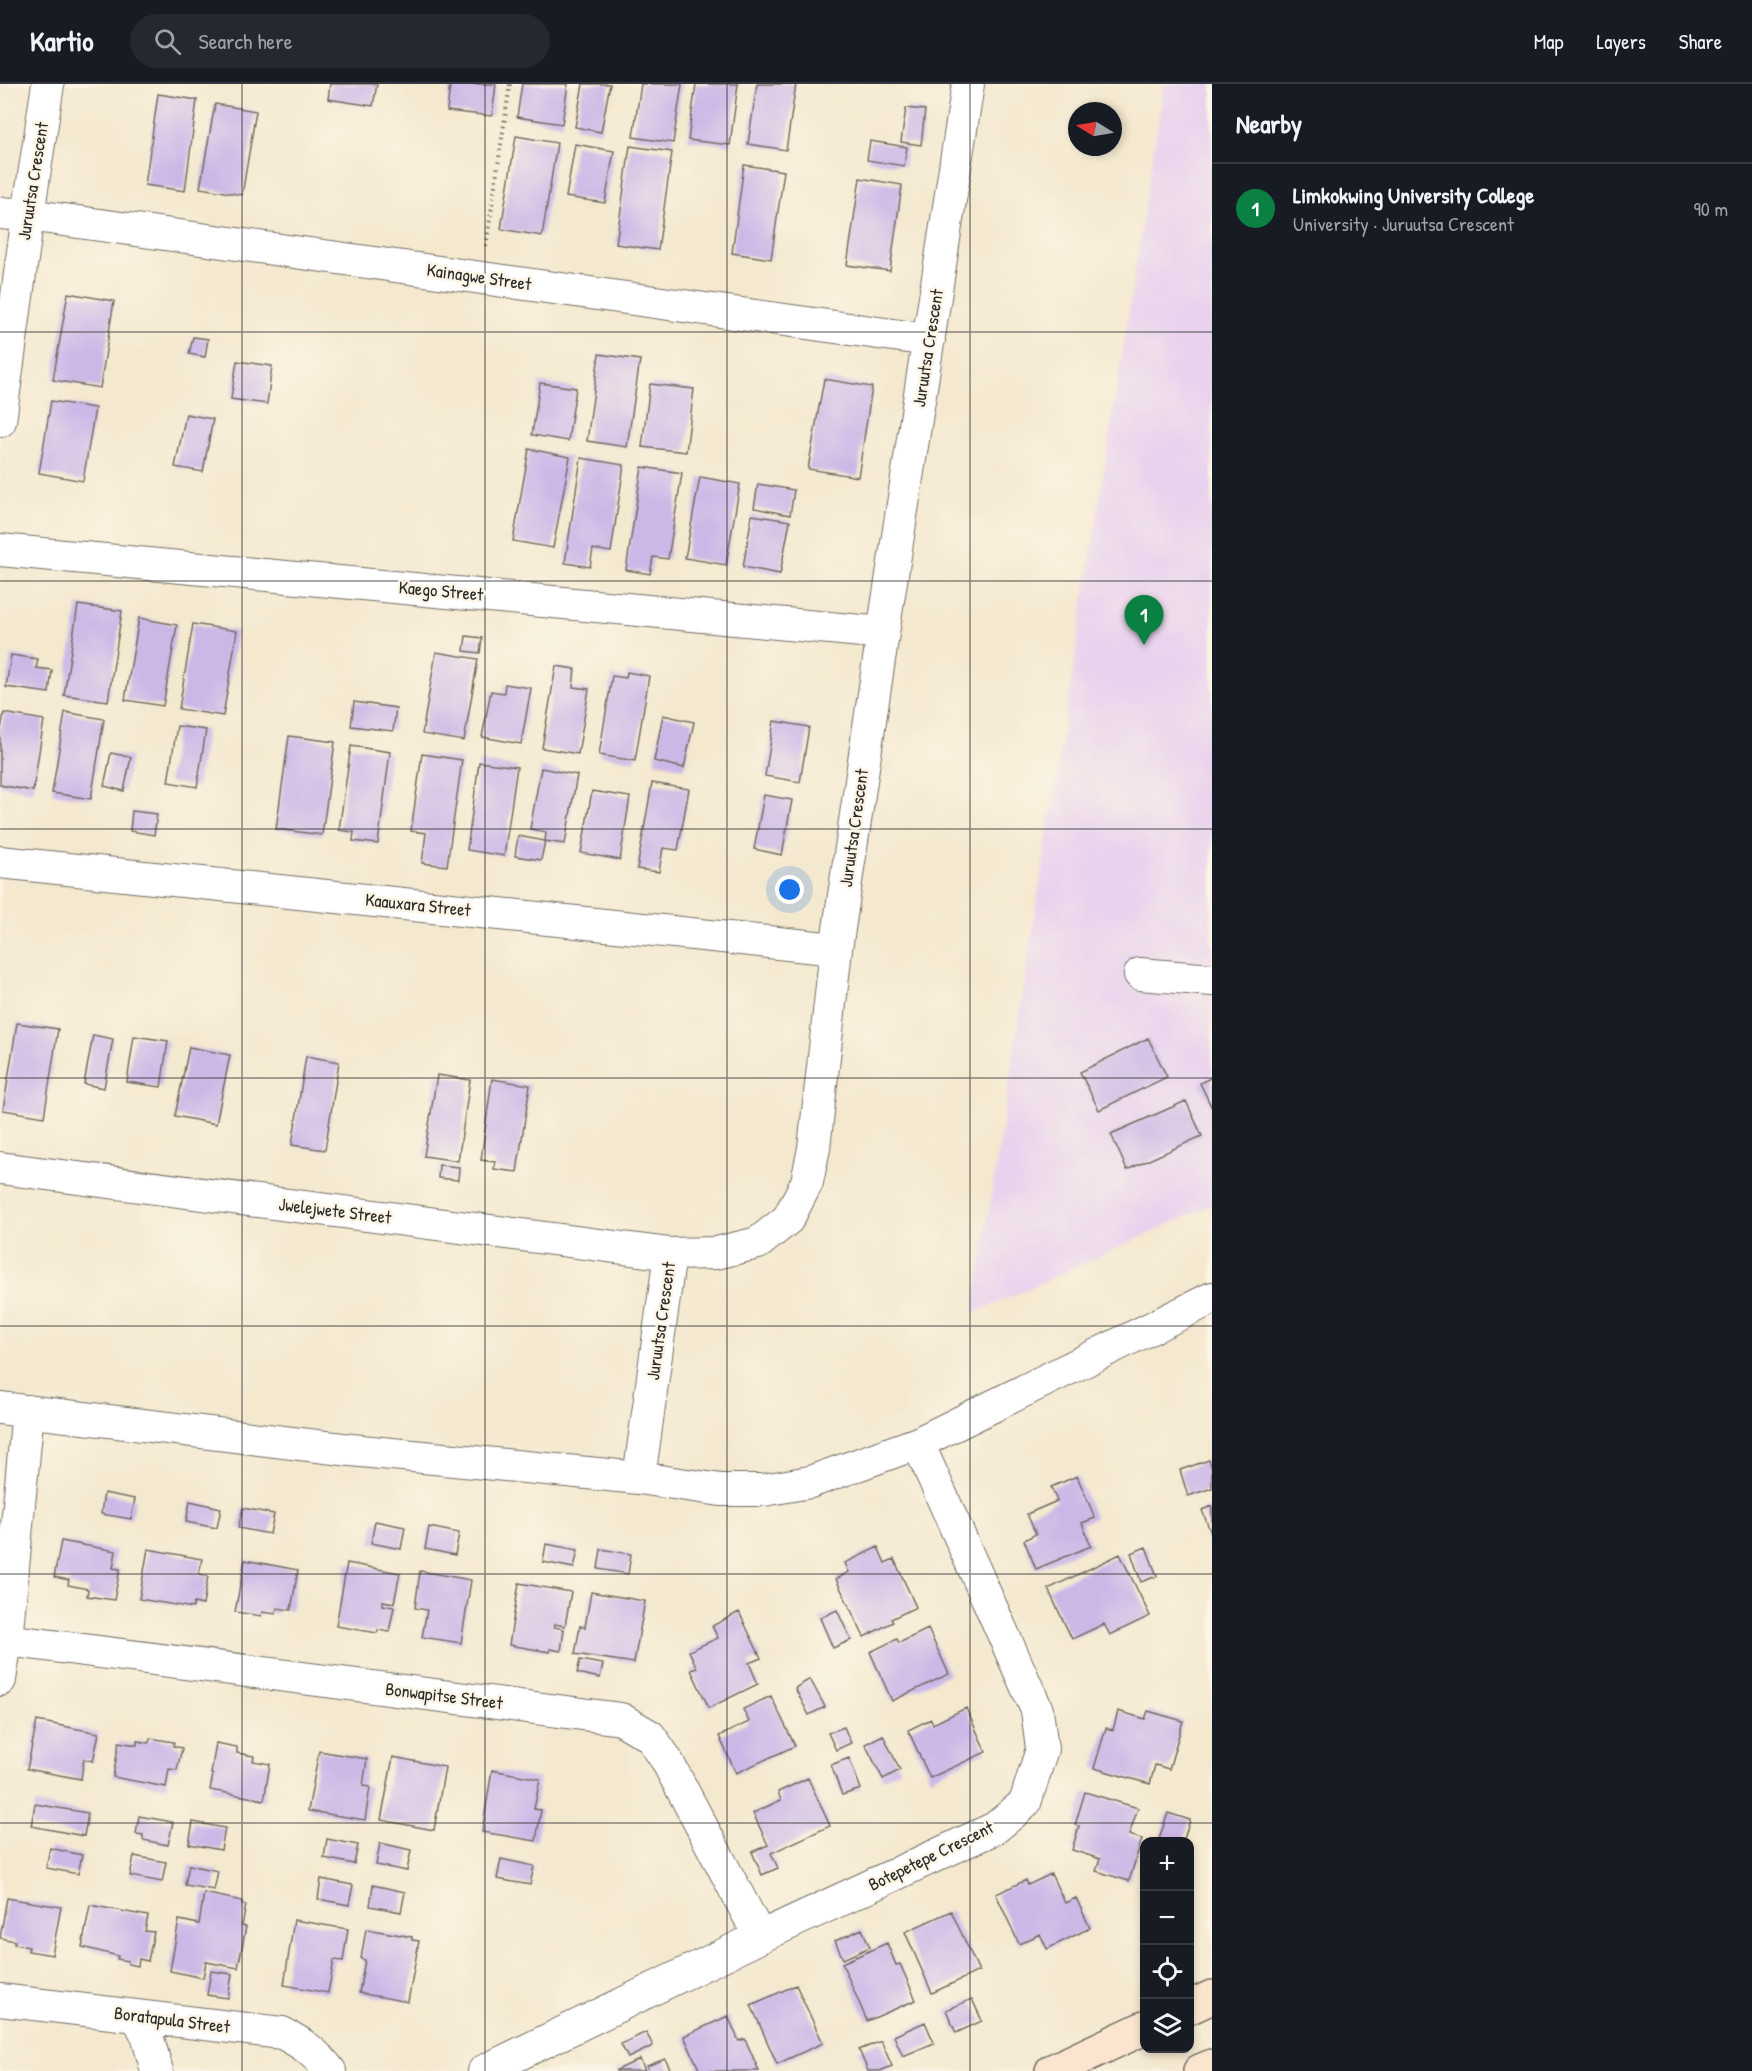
<!DOCTYPE html>
<html lang="en">
<head>
<meta charset="utf-8">
<style>
	:root { --surface:#171b24; --page:#242831; --text:#f1f3f6; --muted:#9ea1a6; --line:#363941; --accent:#0b8043 }
	body { margin:0; font-family:"Patrick Hand",sans-serif; background:var(--page); color:var(--text) }
	.controls { position:absolute; right:18px; bottom:18px; display:grid; overflow:hidden; border-radius:12px; box-shadow:0 3px 9px #0003 }
	.controls button { width:54px; height:54px; display:grid; place-items:center; padding:0; border:0; border-bottom:2px solid var(--line); background:var(--surface); color:var(--text); font:30px sans-serif }
	.compass { position:absolute; left:1068px; top:18px; width:54px; height:54px; border-radius:50%; background:var(--surface); box-shadow:0 3px 9px #0003; rotate:281deg }
	.you { position:absolute; left:790px; top:806px; width:21px; height:21px; margin:-15px; border:4px solid #fff; border-radius:50%; background:#1a73e8; box-shadow:0 0 0 9px #1a73e833 }
	.badge { display:grid; place-items:center; width:39px; height:39px; border-radius:50%; background:var(--accent); color:#fff; font-size:20px; font-weight:700 }
	.pin { position:absolute; translate:-50% -50px; filter:drop-shadow(0 2px 3px #0008) }
	.pin::after { content:''; position:absolute; top:32px; width:21px; height:18px; background:inherit; clip-path:polygon(0 0,100% 0,50% 100%) }
	.list { margin:0; padding:0; list-style:none }
	h2 { display:flex; justify-content:space-between; align-items:center; height:78px; margin:0; padding:0 24px; font-size:26px }
	h2 small { font-size:20px; font-weight:400; color:var(--muted) }
	.list li { display:grid; grid-template-columns:39px 1fr auto; gap:18px; align-items:center; box-sizing:border-box; height:90px; padding:0 24px; border-top:2px solid var(--line) }
	.list b { display:block; font-size:22px; white-space:nowrap }
	.list p { margin:0; font-size:20px; white-space:nowrap; color:var(--muted) }
	.list em { font-size:20px; font-style:normal; color:var(--muted) }
	.icon { flex:none; width:33px; height:33px; fill:none; stroke:currentColor; stroke-width:2; stroke-linecap:round; stroke-linejoin:round }
	.map { position:relative; flex:none; width:1212px; height:1987px; overflow:hidden }
	header { display:flex; align-items:center; gap:36px; box-sizing:border-box; height:84px; padding:0 30px; background:var(--surface); border-bottom:2px solid var(--line) }
	header strong { font-size:28px }
	nav { display:flex; gap:33px; margin-inline-start:auto; font-size:21px }
	.search { width:420px; height:54px; background:var(--page); display:flex; align-items:center; gap:15px; box-sizing:border-box; padding:0 21px; border-radius:33px; color:var(--muted); font-size:22px }
	main { display:flex }
	aside { flex:1; background:var(--surface) }
	.map>svg:first-child { display:block }
	.built { fill:#e8d2ee }
	.building { fill:#ccb7e7 }
	.lines { fill:none; stroke-linecap:round; stroke-linejoin:round }
	.minor-casing { stroke:#716d64; stroke-width:34 }
	.secondary-casing { stroke:#716d64; stroke-width:36 }
	.path { stroke:#716d64; stroke-width:4; stroke-dasharray:1.5 4.5; stroke-linecap:butt }
	.minor { stroke:#fff; stroke-width:32 }
	.secondary { stroke:#fbe5cf; stroke-width:33 }
	.grid { fill:none; stroke:#2b2b2b; stroke-width:1.5; stroke-opacity:0.55 }
	.labels { text-anchor:middle; stroke-width:5; stroke-linejoin:round; paint-order:stroke }
	.street-label { font-size:18px; fill:#2b2b2b; stroke:#fcf5e5 }
</style>
</head>
<body>
<header>
<strong>Kartio</strong>
<div class="search"><svg class="icon" aria-label="search" viewBox="0 0 24 24"><circle cx="10" cy="10" r="6"/><path d="M15 15l6 6"/></svg>Search here</div>
<nav><a>Map</a><a>Layers</a><a>Share</a></nav>
</header>
<main>
<div class="map">
<svg width="1212" height="1987" viewBox="0 0 1212 1987">
	<rect width="100%" height="100%" fill="#fcf5e5"/>
	<filter id="ink" filterUnits="userSpaceOnUse"><feTurbulence type="fractalNoise" baseFrequency=".0167" numOctaves="2"/><feDisplacementMap in="SourceGraphic" scale="12" xChannelSelector="R" yChannelSelector="G"/><feConvolveMatrix kernelMatrix="1 2 1 2 8 2 1 2 1" color-interpolation-filters="sRGB"/></filter>
	<filter id="wash" filterUnits="userSpaceOnUse"><feTurbulence type="fractalNoise" baseFrequency=".008" numOctaves="4" result="noise"/><feDisplacementMap in="SourceGraphic" scale="24" xChannelSelector="R" yChannelSelector="G"/><feGaussianBlur stdDeviation="1.35" result="paint"/><feColorMatrix in="noise" values="0 0 0 0 0 0 0 0 0 0 0 0 0 0 0 0 0 1.4 0 .05"/><feComposite in="paint" operator="in"/></filter>
	<g filter="url(#wash)">
		<rect width="100%" height="100%" fill="#f4e8cf"/>
		<!-- built -->
		<path class="built" d="M1164 0H1212V1121L973 1230Z"/>
		<g id="blocks">
			<!-- building -->
			<path class="building" d="M330 0H377L373 22 328 15Z
				M450 0H496L492 32 447 27Z
				M522 0H568L562 40 517 33Z
				M583 0H610L601 48 575 43Z
				M641 0H682L673 59 633 53Z
				M696 0H738L730 61 688 56Z
				M757 0H796L786 66 748 60Z
				M158 10 197 16 185 107 145 101Z
				M215 20 256 27 242 111 200 104Z
				M906 24 925 26 921 61 901 58Z
				M516 52 557 59 542 152 501 145Z
				M870 57 907 63 904 82 867 76Z
				M575 60 614 67 605 119 566 113Z
				M630 62 672 68 658 166 616 160Z
				M744 81 784 87 771 175 732 169Z
				M860 94 902 101 890 187 847 181Z
				M68 209 114 217 100 304 53 296Z
				M193 253 208 255 205 273 189 270Z
				M599 270 640 276 627 363 587 357Z
				M237 277 272 282 267 320 231 315Z
				M824 295 872 303 858 393 808 385Z
				M540 299 576 304 568 357 532 351Z
				M650 300 694 305 686 368 642 363Z
				M51 317 95 324 83 397 39 389Z
				M186 330 213 335 203 388 175 383Z
				M529 365 570 373 553 464 513 457Z
				M581 374 624 381 611 468 593 465 590 483 565 479Z
				M642 383 682 389 668 475 653 473 650 490 626 486Z
				M700 393 740 400 726 481 685 474Z
				M758 400 794 406 790 431 754 424Z
				M752 431 790 437 780 490 743 483Z
				M78 521 122 527 108 617 64 611Z
				M139 534 177 541 163 622 125 616Z
				M193 540 237 547 223 632 179 625Z
				M466 552 482 554 480 569 464 567Z
				M436 568 478 575 464 657 422 650Z
				M11 571 38 575 36 584 52 586 49 609 6 603Z
				M556 582 575 585 573 603 589 605 578 670 542 664Z
				M627 588 649 592 635 677 599 671 612 592 626 594Z
				M505 600 531 604 521 660 482 653 491 607 504 609Z
				M354 618 396 624 393 647 351 642Z
				M65 628 104 635 91 715 52 709Z
				M4 629 44 636 33 707 0 701V650Z
				M663 631 694 638 684 684 654 677Z
				M774 637 809 643 800 698 765 692Z
				M177 642 206 646 197 703 168 698Z
				M289 652 335 658 322 751 276 745Z
				M351 662 390 668 378 760 353 757 354 748 339 746Z
				M111 669 131 673 124 707 104 702Z
				M422 670 462 676 447 782 422 779 426 749 411 747Z
				M479 678 517 683 504 772 467 766Z
				M541 684 577 691 565 760 545 757 546 748 530 745Z
				M652 699 689 705 678 766 663 764 659 788 637 785Z
				M592 707 630 713 620 776 581 769Z
				M764 711 792 716 782 771 754 765Z
				M132 727 157 730 154 751 130 747Z
				M518 752 545 757 541 776 515 772Z
				M17 939 58 945 44 1033 3 1026Z
				M93 951 113 955 104 1004 84 1000Z
				M134 952 168 957 161 1003 127 998Z
				M1148 954 1167 993 1099 1026 1080 988Z
				M189 963 230 971 216 1040 175 1032Z
				M306 972 339 978 325 1066 292 1061Z
				M437 991 470 996 458 1077 424 1072Z
				M1212 993V1024L1200 999Z
				M492 995 530 1001 517 1088 494 1085 495 1078 481 1076Z
				M1186 1017 1202 1052 1127 1086 1111 1050Z
				M439 1081 459 1083 458 1096 438 1094Z
				M1209 1376 1212 1384V1404L1188 1412 1180 1386Z
				M1077 1392 1095 1434 1082 1439 1091 1462 1036 1485 1024 1456 1036 1450 1027 1430 1057 1417 1051 1403Z
				M104 1409 135 1415 131 1435 101 1430Z
				M190 1417 221 1424 217 1444 186 1438Z
				M1212 1422V1452L1202 1426Z
				M243 1424 274 1430 270 1450 238 1444Z
				M375 1437 405 1443 401 1465 371 1459Z
				M429 1443 459 1449 455 1471 425 1465Z
				M61 1457 116 1467 113 1484 120 1485 114 1516 87 1512 88 1505 68 1501 69 1496 54 1493Z
				M546 1460 578 1466 574 1484 543 1478Z
				M878 1463 885 1479 894 1475 916 1523 891 1535 893 1538 864 1553 836 1495 849 1488 845 1479Z
				M1146 1463 1157 1492 1141 1498 1131 1469Z
				M148 1465 202 1475 199 1490 208 1492 203 1521 194 1519 193 1524 139 1515Z
				M601 1465 631 1470 628 1490 598 1485Z
				M1120 1470 1150 1532 1110 1551 1104 1540 1072 1555 1048 1505Z
				M245 1476 298 1486 291 1526 277 1524 276 1530 262 1528 261 1532 235 1528Z
				M347 1479 400 1489 394 1519 383 1517V1521L394 1523 389 1548 378 1546 377 1549 336 1542Z
				M420 1487 471 1496 461 1559 422 1553 427 1526 415 1524Z
				M519 1499 571 1508 565 1542 555 1540 554 1543 564 1545 561 1567 550 1565V1568L509 1561Z
				M591 1508 645 1517 634 1579 575 1570 580 1542 585 1543Z
				M837 1526 851 1556 833 1564 820 1534Z
				M739 1528 761 1574 749 1579 758 1600 709 1624 691 1586 697 1584 689 1567 718 1554 712 1542Z
				M928 1545 949 1590 892 1617 870 1568 897 1555 899 1559Z
				M580 1576 603 1580 600 1594 577 1589Z
				M810 1595 825 1623 809 1631 795 1604Z
				M771 1612 795 1662 736 1689 719 1652 749 1638 743 1625Z
				M966 1624 986 1668 930 1694 908 1646 931 1635 933 1640Z
				M1118 1627 1145 1635 1148 1627 1183 1637 1169 1685 1155 1681 1150 1700 1094 1684 1106 1644 1113 1646Z
				M37 1637 99 1649 93 1677 84 1675 81 1695 27 1685Z
				M844 1643 851 1659 836 1666 828 1649Z
				M883 1651 900 1686 883 1695 865 1660Z
				M150 1654 174 1658 173 1662 182 1664 177 1686 169 1685 166 1703 113 1693 119 1658 137 1661V1657L149 1659Z
				M216 1659 237 1663V1669L254 1672 253 1677 270 1680 264 1716 210 1706 213 1691 211 1690Z
				M319 1667 367 1675 363 1702 370 1703 365 1736 308 1727Z
				M393 1673 445 1683 434 1746 381 1736Z
				M849 1674 861 1705 842 1711 831 1681Z
				M492 1686 540 1695 534 1725 541 1726 536 1757 482 1748Z
				M808 1694 830 1742 771 1769 778 1784 762 1791 752 1768 768 1761 753 1729 781 1716 778 1708Z
				M1085 1708 1138 1724 1129 1751 1142 1755 1129 1797 1096 1787 1100 1775 1072 1766 1079 1742 1075 1741Z
				M35 1720 88 1729 84 1752 31 1742Z
				M1168 1729 1190 1736 1183 1758H1158Z
				M139 1732 173 1738 168 1761 143 1756V1751L136 1750Z
				M193 1738 225 1744 221 1766 189 1760Z
				M327 1755 358 1761 354 1780 324 1774Z
				M380 1759 411 1766 407 1787 376 1781Z
				M50 1764 82 1771 78 1790 46 1784Z
				M134 1772 166 1778 162 1798 130 1792Z
				M501 1775 534 1782 530 1801 497 1795Z
				M189 1781 218 1787 214 1806 185 1801Z
				M1051 1790 1065 1819 1076 1814 1090 1844 1047 1865 1040 1850 1019 1860 996 1810 1026 1796 1028 1801Z
				M321 1795 353 1801 349 1821 318 1815Z
				M373 1801 405 1808 401 1828 370 1822Z
				M204 1809 242 1817V1820L246 1821 242 1842 246 1843 238 1884 206 1878 203 1894 170 1887 179 1836 199 1840Z
				M7 1814 61 1823 52 1871 28 1867 29 1863 14 1860 15 1857 0 1854Z
				M90 1821 148 1832 145 1847 154 1848 148 1877 139 1875 138 1882 128 1880V1877L117 1875 118 1872 82 1863Z
				M951 1827 979 1887 932 1909 905 1848Z
				M294 1836 348 1845 343 1877 334 1876 328 1909 284 1901Z
				M366 1845 412 1853V1856L419 1857 408 1918 359 1909 365 1876 361 1875Z
				M862 1845 870 1863 843 1875 835 1857Z
				M887 1859 896 1881 900 1880 916 1916 867 1937 842 1879Z
				M211 1887 232 1890 228 1914 207 1911Z
				M796 1901 823 1959 777 1980 751 1921Z
				M972 1915 982 1937 956 1949 946 1926Z
				M728 1932 739 1957 745 1955 759 1987H700L684 1952Z
				M925 1938 934 1959 903 1972 894 1952Z
				M646 1948 653 1962 628 1974 621 1960Z
				M881 1957 892 1982 880 1987H868L859 1966Z
				M640 1975 645 1987H615Z
				M665 1975 671 1987H649L647 1982Z"/>
		</g>
	</g>
	<g filter="url(#ink)">
		<use href="#blocks" fill-opacity="0" stroke="#716d64" stroke-width="1.5"/>
		<g class="lines">
			<!-- minor casing -->
			<g class="minor-casing">
				<path id="minor" d="M0 129 28 131 929 256
					M0 337 28 131 48 0
					M0 466 883 549
					M0 778 836 865
					M1140 890 1212 896
					M0 1084 670 1170
					M0 1324 351 1366 639 1394 721 1406H764L810 1398 918 1359 1212 1214
					M639 1394 670 1170 716 1169 758 1159 788 1135 807 1098 814 1064 836 865 883 549 968 0
					M6 1556 621 1635 650 1652 666 1675 760 1853
					M0 1596 6 1556 28 1327
					M0 1916 282 1949C302 1959 316 1969 330 1987
					M137 1932 147 1951 157 1987
					M484 1987 760 1853 995 1744 1025 1719 1042 1665 1037 1626 918 1359"/>
			</g>
			<!-- secondary casing -->
			<g class="secondary-casing">
				<path id="secondary" d="M1190 1923 1212 1913
					M1052 1987 1144 1944
					M1200 1987 1212 1982"/>
			</g>
			<!-- path -->
			<path class="path" d="M486 162 510 0"/>
			<!-- minor -->
			<use href="#minor" class="minor"/>
			<!-- secondary -->
			<use href="#secondary" class="secondary"/>
		</g>
	</g>
	<!-- grid -->
	<path class="grid" d="M242 0V1987M485 0V1987M727 0V1987M970 0V1987M0 248H1212M0 497H1212M0 745H1212M0 994H1212M0 1242H1212M0 1490H1212M0 1739H1212"/>
	<g class="labels">
		<!-- street labels -->
		<g class="street-label">
			<text transform="translate(33 97) rotate(-81)" y="6">Juruutsa Crescent</text>
			<text transform="translate(479 193) rotate(8)" y="6">Kainagwe Street</text>
			<text transform="translate(928 264) rotate(-81)" y="6">Juruutsa Crescent</text>
			<text transform="translate(441 507) rotate(5)" y="6">Kaego Street</text>
			<text transform="translate(854 744) rotate(-82)" y="6">Juruutsa Crescent</text>
			<text transform="translate(418 821) rotate(6)" y="6">Kaauxara Street</text>
			<text transform="translate(335 1127) rotate(7)" y="6">Jwelejwete Street</text>
			<text transform="translate(661 1237) rotate(-82)" y="6">Juruutsa Crescent</text>
			<text transform="translate(444 1612) rotate(7)" y="6">Bonwapitse Street</text>
			<text transform="translate(931 1772) rotate(-26)" y="6">Botepetepe Crescent</text>
			<text transform="translate(172 1936) rotate(7)" y="6">Boratapula Street</text>
		</g>
	</g>
</svg>
<div class="controls">
<button>+</button>
<button>−</button>
<button><svg class="icon" aria-label="locate" viewBox="0 0 24 24"><circle cx="12" cy="12" r="6"/><path d="M12 2v4M12 18v4M2 12h4M18 12h4"/></svg></button>
<button><svg class="icon" aria-label="layers" viewBox="0 0 24 24"><path d="M12 4l9 5-9 5-9-5zM3 14l9 5 9-5"/></svg></button>
</div>
<svg class="compass" viewBox="-18 -18 36 36"><path d="M0-13l5 13h-10z" fill="#e53935"/><path d="M0 13l5-13h-10z" fill="#9ea1a6"/></svg>
<div class="you"></div>
<div class="pin badge" style="left:1144px;top:561px">1</div>
</div>
<aside>
<h2>Nearby<small></small></h2>
<ul class="list">
<li><span class="badge">1</span><div><b>Limkokwing University College</b><p>University · Juruutsa Crescent</p></div><em>90 m</em></li>
</ul>
</aside>
</main>
</body>
</html>
